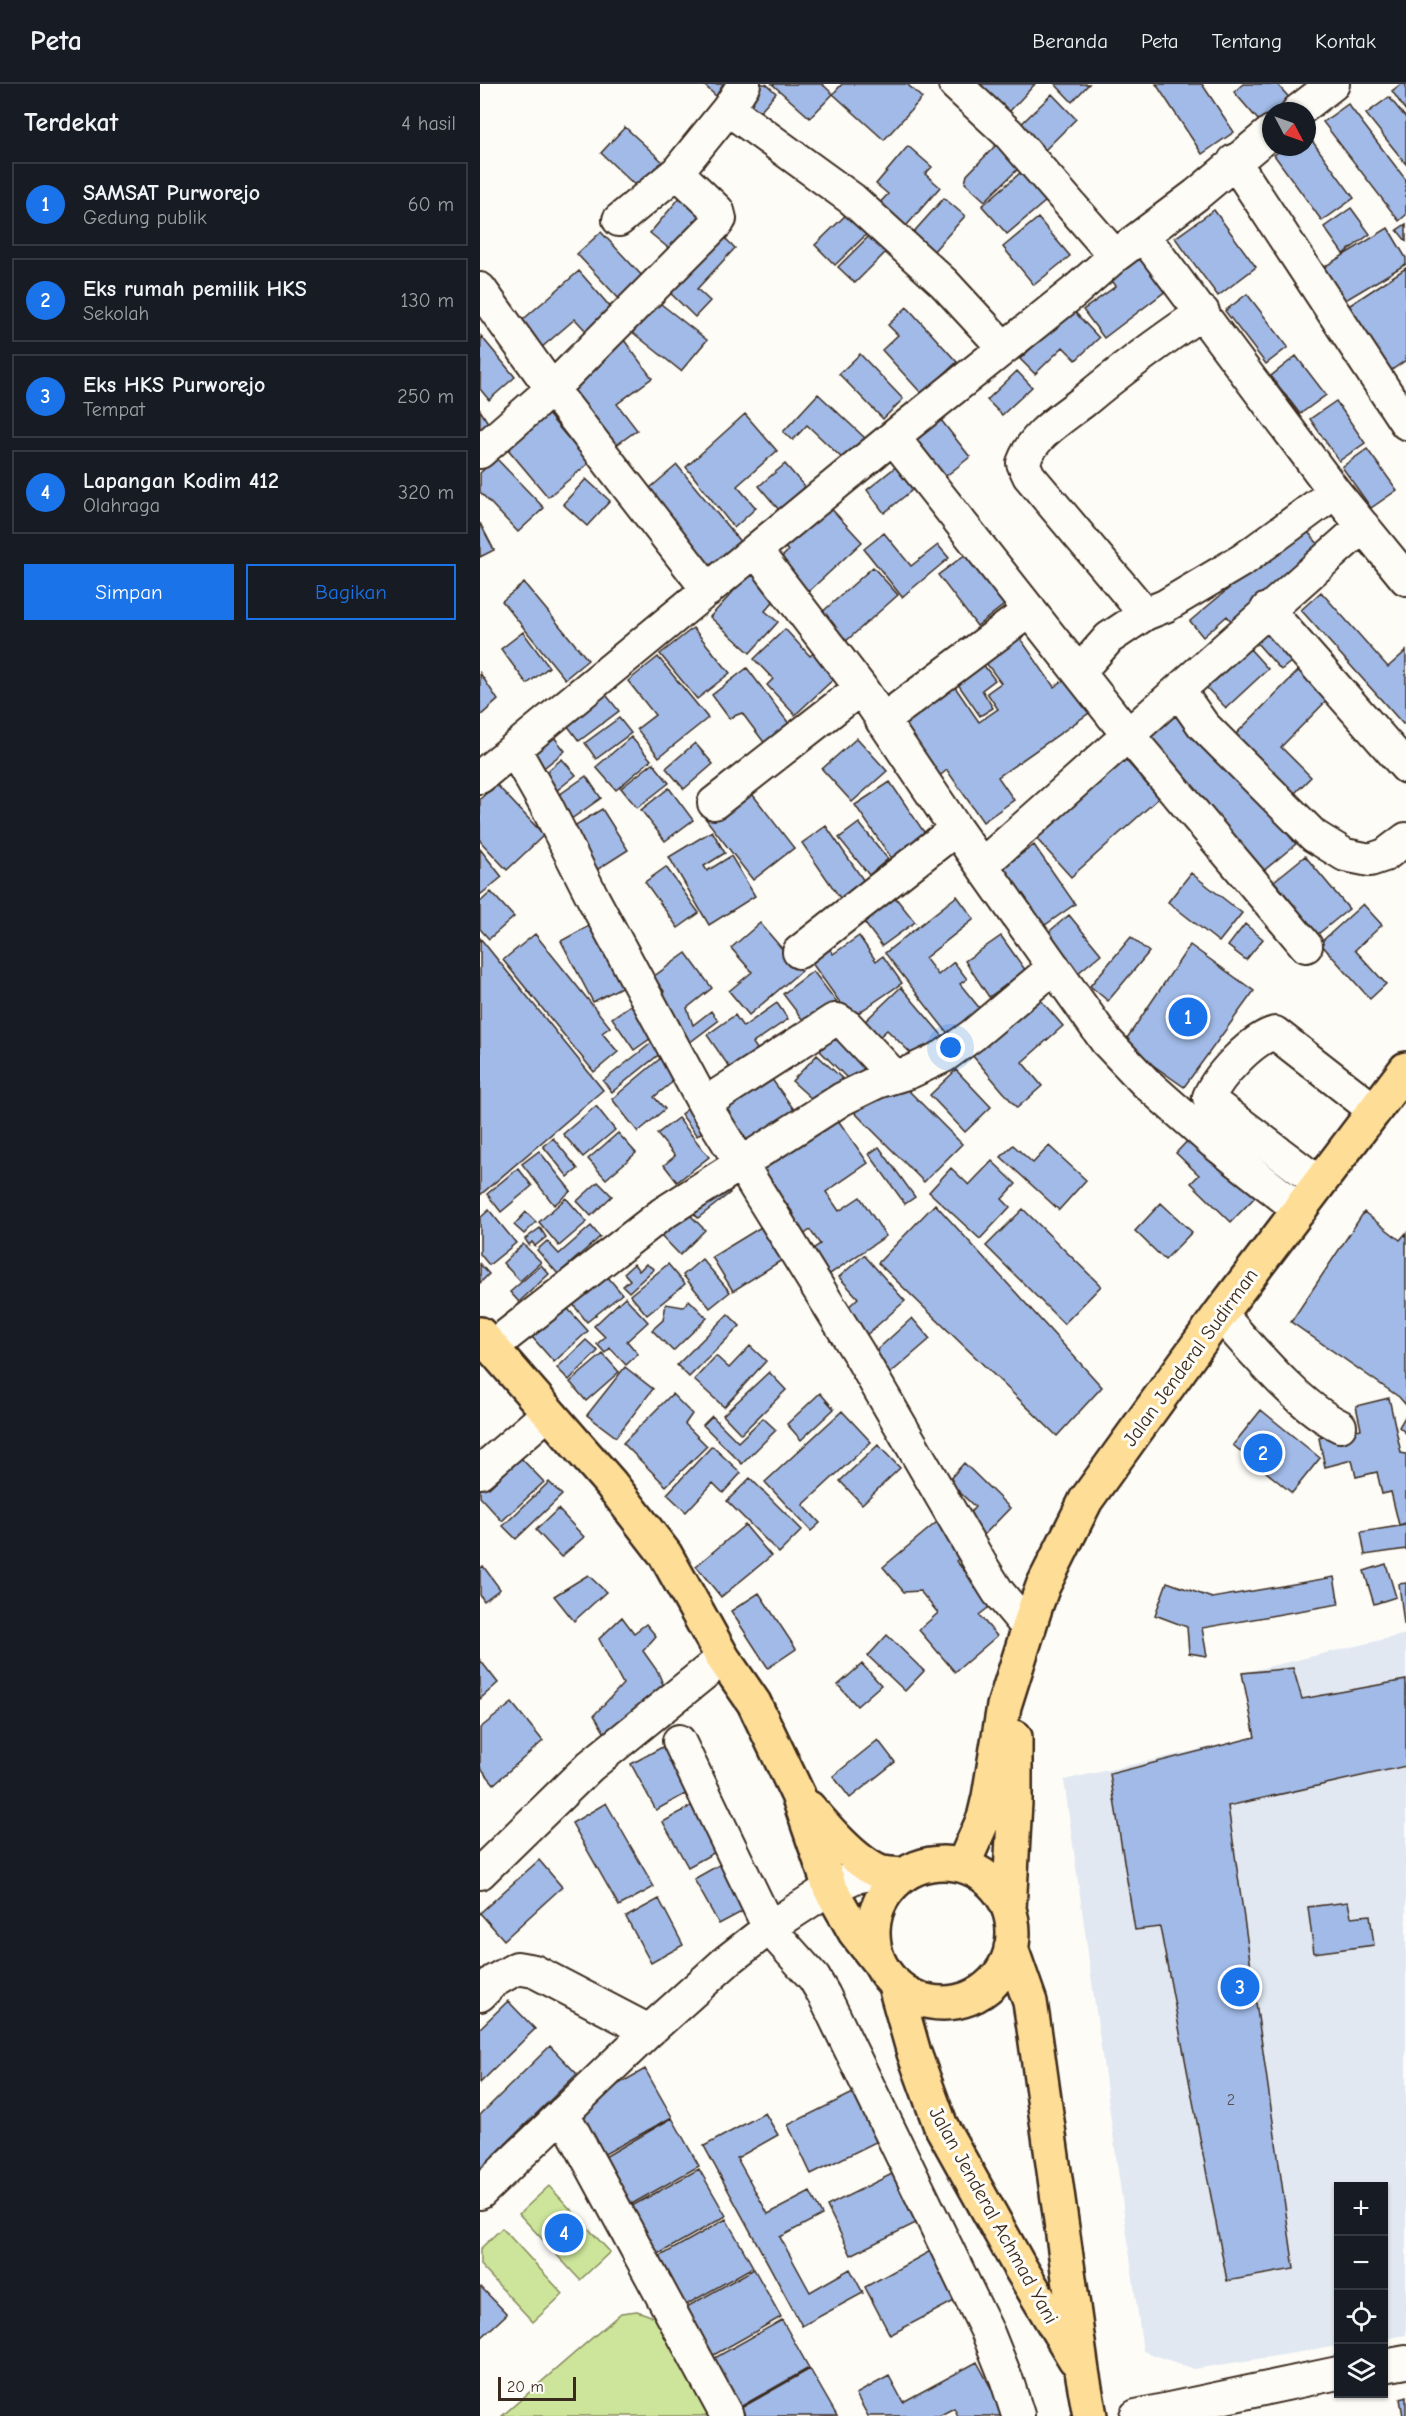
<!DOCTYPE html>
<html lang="id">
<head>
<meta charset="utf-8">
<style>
	:root { --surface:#171b24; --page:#20242c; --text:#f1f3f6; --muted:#9ea1a6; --line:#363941; --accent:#1a73e8 }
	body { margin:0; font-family:"Comic Neue",sans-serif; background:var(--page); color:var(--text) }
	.controls { position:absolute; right:18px; bottom:18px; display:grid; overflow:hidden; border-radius:0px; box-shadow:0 2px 4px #0004 }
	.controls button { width:54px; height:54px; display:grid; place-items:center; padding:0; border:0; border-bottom:2px solid var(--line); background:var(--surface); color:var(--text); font:30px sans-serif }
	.compass { position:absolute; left:782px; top:18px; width:54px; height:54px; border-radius:50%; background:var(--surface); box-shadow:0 2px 4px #0004; rotate:131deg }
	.scale { position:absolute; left:18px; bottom:15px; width:78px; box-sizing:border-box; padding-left:6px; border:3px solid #3b2a1e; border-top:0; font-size:16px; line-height:21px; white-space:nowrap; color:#3b2a1e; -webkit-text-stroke:4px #fdfcf7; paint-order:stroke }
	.you { position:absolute; left:471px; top:964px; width:21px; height:21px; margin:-15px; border:4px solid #fff; border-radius:50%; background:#1a73e8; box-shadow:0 0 0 9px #1a73e833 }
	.badge { display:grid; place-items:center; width:39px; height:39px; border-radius:50%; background:var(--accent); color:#fff; font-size:20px; font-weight:700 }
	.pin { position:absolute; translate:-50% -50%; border:3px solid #fff; box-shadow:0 2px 6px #0006 }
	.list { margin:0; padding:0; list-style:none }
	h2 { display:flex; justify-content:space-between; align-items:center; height:78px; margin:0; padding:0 24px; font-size:26px }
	h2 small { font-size:20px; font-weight:400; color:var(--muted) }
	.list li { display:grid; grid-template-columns:39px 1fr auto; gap:18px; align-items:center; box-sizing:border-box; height:84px; margin:0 12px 12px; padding:0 12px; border:2px solid var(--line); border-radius:0px }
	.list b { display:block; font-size:22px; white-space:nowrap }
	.list p { margin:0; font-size:20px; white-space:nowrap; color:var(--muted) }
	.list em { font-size:20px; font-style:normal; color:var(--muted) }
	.actions { display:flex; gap:12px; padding:18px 24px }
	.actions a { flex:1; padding:14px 0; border:2px solid var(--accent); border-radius:0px; text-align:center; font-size:21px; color:var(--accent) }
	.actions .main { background:var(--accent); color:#fff }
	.icon { flex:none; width:33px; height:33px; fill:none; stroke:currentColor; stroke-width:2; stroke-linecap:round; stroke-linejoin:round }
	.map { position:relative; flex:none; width:926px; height:2332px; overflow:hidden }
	header { display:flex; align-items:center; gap:36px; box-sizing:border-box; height:84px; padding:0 30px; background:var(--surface); border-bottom:2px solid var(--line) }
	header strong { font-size:28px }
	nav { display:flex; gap:33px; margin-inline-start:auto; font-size:21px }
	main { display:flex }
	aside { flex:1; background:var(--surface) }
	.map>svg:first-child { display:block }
	.built { fill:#e1e8f2 }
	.green { fill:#cde59a; stroke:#84885c; stroke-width:1.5 }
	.building { fill:#a1bae7; stroke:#3b2a1e; stroke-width:1.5 }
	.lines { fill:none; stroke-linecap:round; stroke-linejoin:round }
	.minor-casing { stroke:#3b2a1e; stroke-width:36 }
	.major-casing { stroke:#3b2a1e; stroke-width:38 }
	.minor { stroke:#fdfcf7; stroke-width:32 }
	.major { stroke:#fedd96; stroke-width:33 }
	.labels { text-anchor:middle; stroke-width:6; stroke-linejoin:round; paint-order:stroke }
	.number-label { font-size:16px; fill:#544e50 }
	.street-label { font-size:20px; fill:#3b2a1e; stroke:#fdfcf7 }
</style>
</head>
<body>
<header>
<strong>Peta</strong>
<nav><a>Beranda</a><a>Peta</a><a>Tentang</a><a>Kontak</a></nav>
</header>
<main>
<aside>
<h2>Terdekat<small>4 hasil</small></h2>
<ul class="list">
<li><span class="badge">1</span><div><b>SAMSAT Purworejo</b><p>Gedung publik</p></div><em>60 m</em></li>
<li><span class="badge">2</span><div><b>Eks rumah pemilik HKS</b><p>Sekolah</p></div><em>130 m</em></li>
<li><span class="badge">3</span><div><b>Eks HKS Purworejo</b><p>Tempat</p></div><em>250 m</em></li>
<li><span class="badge">4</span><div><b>Lapangan Kodim 412</b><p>Olahraga</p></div><em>320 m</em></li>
</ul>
<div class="actions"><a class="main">Simpan</a><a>Bagikan</a></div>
</aside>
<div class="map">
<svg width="926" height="2332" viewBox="0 0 926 2332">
	<rect width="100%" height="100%" fill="#fdfcf7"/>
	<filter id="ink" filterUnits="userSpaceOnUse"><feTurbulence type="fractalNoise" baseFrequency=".0167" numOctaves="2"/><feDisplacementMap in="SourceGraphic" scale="12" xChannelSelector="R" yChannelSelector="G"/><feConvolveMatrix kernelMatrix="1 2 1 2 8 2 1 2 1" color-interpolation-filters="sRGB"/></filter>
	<g filter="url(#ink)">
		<!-- built -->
		<path class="built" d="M926 1550V2251L904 2255V2102H858V2262L714 2285 663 2267 584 1696 775 1653 762 1589Z"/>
		<!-- green -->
		<path class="green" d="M69 2102 130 2168 100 2196 39 2130Z
			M22 2144 83 2210 53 2238 0 2181V2165Z
			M157 2227 177 2234 234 2332H22L141 2229Z"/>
		<!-- building -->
		<path class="building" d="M223 0H250L238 14Z
			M274 0H286L296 9 274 34 257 19Z
			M292 0H342L353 10 330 34Z
			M362 0H427L442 14 404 56 353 10Z
			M499 0H555L529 28Z
			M575 0H609L592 18Z
			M676 0H722L754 48 722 70Z
			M763 0H797L814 19 805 27H791V39L785 44 754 8Z
			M921 0H926V27L912 7Z
			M572 10 596 35 560 71 535 46Z
			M909 13 926 34V80L886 30Z
			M868 20 926 96V131L919 137 843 38Z
			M145 43 184 79 160 106 121 69Z
			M827 50 874 114 842 137 794 71 805 63H827Z
			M518 59 542 81 505 117 485 99 487 91Z
			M428 62 452 83 445 90 460 103 421 148 394 125 408 110 396 100Z
			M547 83 560 98 566 117 527 150 502 122Z
			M202 111 223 129 192 167 170 149Z
			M464 114 485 132 452 169 431 151Z
			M373 124 393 144 355 181 335 161Z
			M871 124 890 150 863 170 844 143Z
			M734 126 776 183 738 212 695 154Z
			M558 134 590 172 554 201 523 163Z
			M926 140V157L917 146Z
			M908 144 926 174V180L864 217 844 183Z
			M395 146 411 163 375 199 358 183Z
			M121 148 165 195 141 217 97 170Z
			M239 148 255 164 217 205 230 217 215 233 186 205Z
			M658 167 687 206 624 254 603 226 636 202 627 190Z
			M926 184V276L906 290 864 225Z
			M99 187 132 225 106 247 95 235 61 264 39 239Z
			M767 210 808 263 786 280 745 227Z
			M172 213 227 256 201 287 147 244Z
			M427 223 477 278 442 310 402 266 418 251 408 241Z
			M592 225 619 254 596 276 583 263 555 290 540 275Z
			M1 252 35 293 9 316 0 305Z
			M141 252 172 294 137 320 157 346 131 365 88 309Z
			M380 270 423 315 403 335 359 290Z
			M816 272 846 311 820 330 791 292Z
			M537 287 552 303 522 331 507 316Z
			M338 310 385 354 364 376 327 341 313 356 303 348Z
			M856 317 885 359 859 377 830 335Z
			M0 326 12 345 0 353Z
			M67 329 109 379 68 413 27 364Z
			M265 330 297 367 257 402 276 424 254 444 206 383Z
			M461 336 490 373 461 396 431 358Z
			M887 365 917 406 891 424 862 383Z
			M16 374 64 424 38 448 0 408V389Z
			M305 380 325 403 299 426 279 402Z
			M197 381 262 460 224 491 164 409Z
			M418 381 436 403 404 429 387 406Z
			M106 395 130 417 107 442 83 420Z
			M346 419 382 458 326 510 297 478 308 467 302 460Z
			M0 439 14 466 0 473Z
			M823 442 844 467 755 542 747 532 723 553 710 537Z
			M404 449 431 482 458 461 469 474 422 513 384 465Z
			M490 467 528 518 497 542 458 491Z
			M393 483 418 511 365 558 340 530Z
			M272 487 299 511 285 527 298 538 270 569 230 533Z
			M44 499 108 576 85 595 22 517Z
			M841 508 908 583 926 567V638L923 640 821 526Z
			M213 544 250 589 217 615 180 570Z
			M533 544 574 603 588 593 612 627 518 693 534 716 503 738 467 686 457 694 420 642 475 603 499 638 518 625 507 609 521 599 498 568Z
			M793 544 817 573 801 586 776 558Z
			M305 545 330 572 336 567 358 591 315 631 287 601 293 595 274 575Z
			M43 548 69 583 47 600 21 565Z
			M770 565 788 585 746 624 727 604Z
			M178 573 228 634 179 673 157 645 175 631 148 597Z
			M499 575 515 596 502 606 513 624 500 632 473 593Z
			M827 578 856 607 801 663 831 693 813 711 753 653Z
			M267 584 313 645 289 665 262 629 249 634 232 611Z
			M0 589 18 616 0 632Z
			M123 607 139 627 99 657 84 637Z
			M697 618 816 760 776 793 658 652Z
			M139 634 151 649 116 675 105 659Z
			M70 648 85 667 56 690 41 671Z
			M151 653 171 676 136 706 116 683Z
			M377 654 407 687 372 718 342 685Z
			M215 659 233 680 204 705 186 684Z
			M644 674 679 714 591 793 555 753Z
			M82 675 96 691 70 712 56 696Z
			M173 679 189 699 157 724 141 704Z
			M106 692 121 714 84 740 69 718Z
			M410 698 446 751 412 775 375 721Z
			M16 700 64 751 27 786 0 757V715Z
			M266 702 314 764 273 796 225 734Z
			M189 704 213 736 185 757 161 726Z
			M122 725 148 766 112 789 86 747Z
			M379 739 408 775 389 791 359 754Z
			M346 742 386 800 362 817 322 759Z
			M232 747 245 769 224 782 227 787 251 772 275 812 229 841 189 773Z
			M554 761 595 820 558 846 518 787Z
			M0 765 22 793 0 811Z
			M825 772 869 825 838 850 794 797Z
			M186 783 219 829 198 844 165 798Z
			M711 789 762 829 739 858 688 818Z
			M11 808 34 833 9 855 0 845V818Z
			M477 812 494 835 445 874 458 891 474 878 487 895 480 900 505 931 473 956 405 869Z
			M415 813 435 838 402 862 377 829 402 823Z
			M883 820 902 841 875 866 906 900 890 915 840 859Z
			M589 831 621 870 592 894 560 855Z
			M116 838 149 899 113 918 81 857Z
			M280 839 321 887 269 931 249 907 272 888 251 864Z
			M765 840 783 855 766 876 748 862Z
			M55 850 130 943 122 949 138 968 114 988 23 876Z
			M379 852 396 877 403 872 422 899 371 934 329 875 348 862 353 870Z
			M521 852 546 887 509 913 485 877Z
			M651 853 669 868 628 917 610 902Z
			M0 854 123 1006 0 1111Z
			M710 861 774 907 704 1003 643 960Z
			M206 869 232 904 207 924 213 941 231 927 238 937 205 962 171 917 184 907 173 893Z
			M333 887 359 921 329 944 303 910Z
			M421 903 466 956 441 979 407 946 396 956 381 941Z
			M553 907 583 942 542 978 562 1002 537 1024 486 964Z
			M297 919 308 935 273 959 286 978 259 997 227 951 255 931 263 943Z
			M152 920 174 952 154 966 132 934Z
			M362 944 396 977 373 1000 340 967Z
			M174 957 182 968 132 1008 123 997Z
			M188 968 205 988 174 1013 185 1025 158 1048 132 1015Z
			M337 971 368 1000 342 1024 312 997Z
			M476 986 511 1023 485 1048 450 1011Z
			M288 990 318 1031 268 1068 238 1027Z
			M421 999 482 1060 444 1098 369 1023Z
			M214 1020 229 1042 217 1052 201 1030Z
			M116 1022 135 1046 103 1073 83 1050Z
			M353 1029 388 1079 346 1108 359 1127 380 1113 406 1152 341 1196 324 1171 340 1160 330 1146 317 1156 304 1137 314 1130 303 1115 296 1120 272 1085Z
			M198 1034 229 1073 197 1098 184 1081 195 1072 177 1050Z
			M138 1049 156 1069 126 1095 108 1075Z
			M711 1053 775 1113 751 1138 711 1099 719 1091 696 1069Z
			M73 1054 98 1085 88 1093 63 1062Z
			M533 1061 553 1079 569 1062 606 1096 579 1126 521 1073Z
			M399 1063 435 1113 425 1120 389 1070Z
			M59 1067 91 1107 74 1121 42 1080Z
			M512 1077 536 1100 522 1115 530 1123 500 1155 449 1108 471 1084 489 1101Z
			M38 1084 52 1102 21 1128 7 1110Z
			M239 1097 250 1109 218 1134 208 1122Z
			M118 1098 132 1112 111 1132 97 1117Z
			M86 1114 107 1138 79 1162 59 1138Z
			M681 1119 712 1148 685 1176 655 1147Z
			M455 1120 622 1303 577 1352 398 1179Z
			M200 1121 225 1146 200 1171 175 1145Z
			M543 1125 621 1202 584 1240 506 1162Z
			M9 1126 36 1159 9 1181 0 1170V1134Z
			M46 1128 56 1138 44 1150 34 1141Z
			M884 1128 920 1156 926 1149V1321L919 1313 811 1238Z
			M111 1142 120 1153 78 1190 57 1166 67 1157 79 1170Z
			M281 1143 302 1176 253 1207 232 1173Z
			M60 1144 66 1153 55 1162 52 1158 49 1161 45 1155Z
			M43 1160 61 1178 40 1197 23 1179Z
			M384 1171 425 1217 383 1254 362 1229 378 1214 359 1193Z
			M222 1175 250 1208 230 1224 203 1191Z
			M0 1180 9 1190 0 1199Z
			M154 1180 159 1187 166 1180 174 1185 149 1208 143 1202 150 1196 144 1189Z
			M188 1180 205 1200 167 1231 150 1211Z
			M61 1181 69 1190 39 1218 30 1208Z
			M122 1186 142 1210 107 1238 88 1214Z
			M145 1213 168 1238 147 1257 158 1270 146 1281 130 1264 125 1269 117 1260 125 1253 114 1242Z
			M79 1215 108 1247 74 1278 45 1245Z
			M209 1216 227 1234 193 1267 172 1246 183 1236 186 1220 203 1223Z
			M248 1230 260 1242 209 1293 197 1281Z
			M432 1234 450 1255 405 1294 388 1274Z
			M106 1256 118 1267 89 1296 77 1284Z
			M270 1262 286 1277 244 1323 214 1296 236 1272 249 1284Z
			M123 1270 139 1288 106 1317 90 1298Z
			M145 1283 173 1305 136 1353 107 1331Z
			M289 1288 306 1306 261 1350 243 1331Z
			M340 1309 354 1325 321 1356 307 1340Z
			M192 1310 212 1330 205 1340 227 1362 186 1402 143 1359Z
			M909 1314 921 1369 926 1370V1439L919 1441 911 1408 902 1410 897 1388 876 1393 872 1376 845 1383 839 1354 881 1345 876 1322Z
			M781 1326 840 1374 812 1409 753 1361Z
			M362 1327 391 1358 323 1421 340 1439 331 1447 285 1398Z
			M926 1331V1349L919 1343Z
			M232 1332 258 1358 283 1334 296 1346 262 1380 223 1341Z
			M398 1361 420 1384 382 1420 360 1397Z
			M232 1362 261 1389 243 1409 233 1399 206 1428 187 1410Z
			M36 1369 64 1398 22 1437 0 1413V1406L5 1399 9 1404 26 1388 21 1383Z
			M484 1379 530 1424 503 1452 484 1435 495 1423 468 1397Z
			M270 1394 322 1446 299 1469 247 1417Z
			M69 1398 82 1411 36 1455 23 1442Z
			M78 1425 104 1453 81 1473 56 1446Z
			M457 1438 484 1470 476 1477 513 1520 499 1531 517 1552 475 1588 439 1546 458 1529 440 1507 424 1508 403 1483Z
			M265 1441 291 1472 241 1513 216 1482Z
			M926 1441V1465L885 1471 881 1448Z
			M906 1480 916 1513 894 1520 884 1487Z
			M3 1482 20 1505 4 1517 0 1511V1485Z
			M108 1491 126 1508 94 1537 74 1512Z
			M854 1493 859 1520 722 1544 727 1572 709 1569 707 1543 675 1531 687 1498 732 1514Z
			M926 1499V1539L924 1540 919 1500Z
			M279 1509 316 1565 288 1584 251 1527Z
			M142 1533 154 1549 166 1540 176 1552 163 1567 178 1588 186 1608 127 1653 114 1631 143 1600 119 1555Z
			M407 1551 444 1587 425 1607 388 1572Z
			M0 1576 18 1599 0 1615Z
			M382 1580 401 1601 377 1622 358 1601Z
			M813 1584 822 1615 926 1596V1682L748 1722 814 2185 747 2197 680 1843 655 1846 630 1690 775 1653 762 1589Z
			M32 1619 63 1657 14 1700 0 1683V1644Z
			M398 1656 415 1678 370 1714 353 1692Z
			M184 1662 209 1708 176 1726 151 1680Z
			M126 1719 174 1803 139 1822 92 1739Z
			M216 1719 241 1765 208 1783 183 1738Z
			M59 1776 82 1803 24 1856 0 1829Z
			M246 1777 271 1823 239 1840 214 1795Z
			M179 1815 203 1861 171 1879 146 1833Z
			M868 1818 871 1833 890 1831 894 1861 834 1869 828 1823Z
			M28 1917 55 1945 0 1999V1944Z
			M70 1962 97 1990 0 2085V2031Z
			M165 1985 192 2033 123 2071 96 2024Z
			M379 2006 402 2055 331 2090 308 2041Z
			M285 2029 298 2051 257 2074 288 2130 330 2108 342 2131 300 2153 330 2208 370 2185 383 2209 322 2242 224 2062Z
			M192 2034 219 2082 150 2121 123 2074Z
			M219 2085 246 2132 177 2171 150 2123Z
			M418 2087 442 2136 371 2171 347 2122Z
			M246 2135 273 2183 204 2222 177 2174Z
			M454 2165 480 2214 410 2251 385 2203Z
			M274 2185 301 2233 232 2272 205 2224Z
			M1 2203 27 2230 0 2255V2204Z
			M302 2236 329 2284 260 2323 233 2275Z
			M497 2278 526 2332H478L474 2324 459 2332H388L376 2310 409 2292 423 2318Z
			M330 2285 357 2332H266L261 2324Z
			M926 2313V2332H923L920 2315Z"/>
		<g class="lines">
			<!-- minor casing -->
			<g class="minor-casing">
				<path id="minor" d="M475 0 528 49 635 172
					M248 25 372 115 464 199 524 264
					M818 27 853 0
					M754 77 926 339
					M139 136 197 88 248 25 264 0
					M663 151 855 408 926 495
					M0 205 72 305 228 506
					M413 353 648 651 826 862
					M0 368 72 305 237 139 240 135 238 127 197 88
					M276 467 381 604 476 745 626 957 665 998 733 1058 820 1126
					M787 525 926 683
					M665 530 549 392 543 379C553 351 581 335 604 317 642 285 682 256 723 228
					M599 588 629 554 665 530 685 522 764 475 855 408
					M699 607 723 641 834 752 865 771 890 776 905 771 926 755
					M402 637 550 526
					M34 665 67 723 114 816 224 1020 379 1270 503 1484 518 1508 549 1545
					M0 693 413 353 594 208 635 172 716 111 791 48
					M234 719 381 604
					M502 781 883 442
					M319 868 476 745
					M224 1020 354 936H358L367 942 414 992
					M839 1099 733 1019 729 1013C738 992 772 955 795 949L895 1027
					M740 1230C771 1264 819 1323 860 1342
					M12 1263 182 1130 362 1015 397 998 430 988 464 972 493 951 574 883
					M0 1388 67 1330
					M199 1657 289 1844 334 1894 344 1911 508 2249 526 2294 538 2331
					M0 1789 110 1682 243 1574
					M0 1911 14 1897 37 1884 54 1887 169 1947
					M83 2029 247 2332
					M0 2109 169 1947 248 1876 289 1844 350 1804 375 1793 400 1788
					M904 2282 926 2278
					M656 2332 858 2289"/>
			</g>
			<!-- major casing -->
			<g class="major-casing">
				<path id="major" d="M0 1250 131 1400 185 1470 243 1574 274 1619 318 1711 350 1804 375 1848 397 1876
					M329 1724C346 1744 374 1777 399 1788 406 1790 415 1790 422 1791
					M393 1849a70 70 0 1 1 140 0a70 70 0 1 1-140 0Z
					M483 1781 504 1734 509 1713 524 1622 556 1521 563 1502 606 1416 740 1230 926 985
					M529 1825 535 1718V1653
					M531 1864 550 1918 555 1951 602 2287 610 2332
					M415 1902 434 1969 460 2040 538 2180 595 2275"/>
			</g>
			<!-- minor -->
			<use href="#minor" class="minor"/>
			<!-- major -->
			<use href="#major" class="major"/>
		</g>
	</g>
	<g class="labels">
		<!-- number labels -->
		<g class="number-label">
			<text x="751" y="2021">2</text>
		</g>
		<!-- street labels -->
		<g class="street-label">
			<text transform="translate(710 1273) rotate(-54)" y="7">Jalan Jenderal Sudirman</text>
			<text transform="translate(514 2131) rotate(61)" y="7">Jalan Jenderal Achmad Yani</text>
		</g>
	</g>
</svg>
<div class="controls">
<button>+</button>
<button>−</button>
<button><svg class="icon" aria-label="locate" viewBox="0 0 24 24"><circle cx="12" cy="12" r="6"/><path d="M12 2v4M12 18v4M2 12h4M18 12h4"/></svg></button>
<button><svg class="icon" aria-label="layers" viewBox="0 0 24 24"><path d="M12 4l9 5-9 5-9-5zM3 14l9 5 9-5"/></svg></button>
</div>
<svg class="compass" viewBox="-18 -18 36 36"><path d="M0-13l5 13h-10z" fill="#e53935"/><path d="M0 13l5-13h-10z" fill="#9ea1a6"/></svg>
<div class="scale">20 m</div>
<div class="you"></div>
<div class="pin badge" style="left:708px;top:933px">1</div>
<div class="pin badge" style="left:783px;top:1369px">2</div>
<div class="pin badge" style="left:760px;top:1903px">3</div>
<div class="pin badge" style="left:84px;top:2149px">4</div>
</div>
</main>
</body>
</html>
